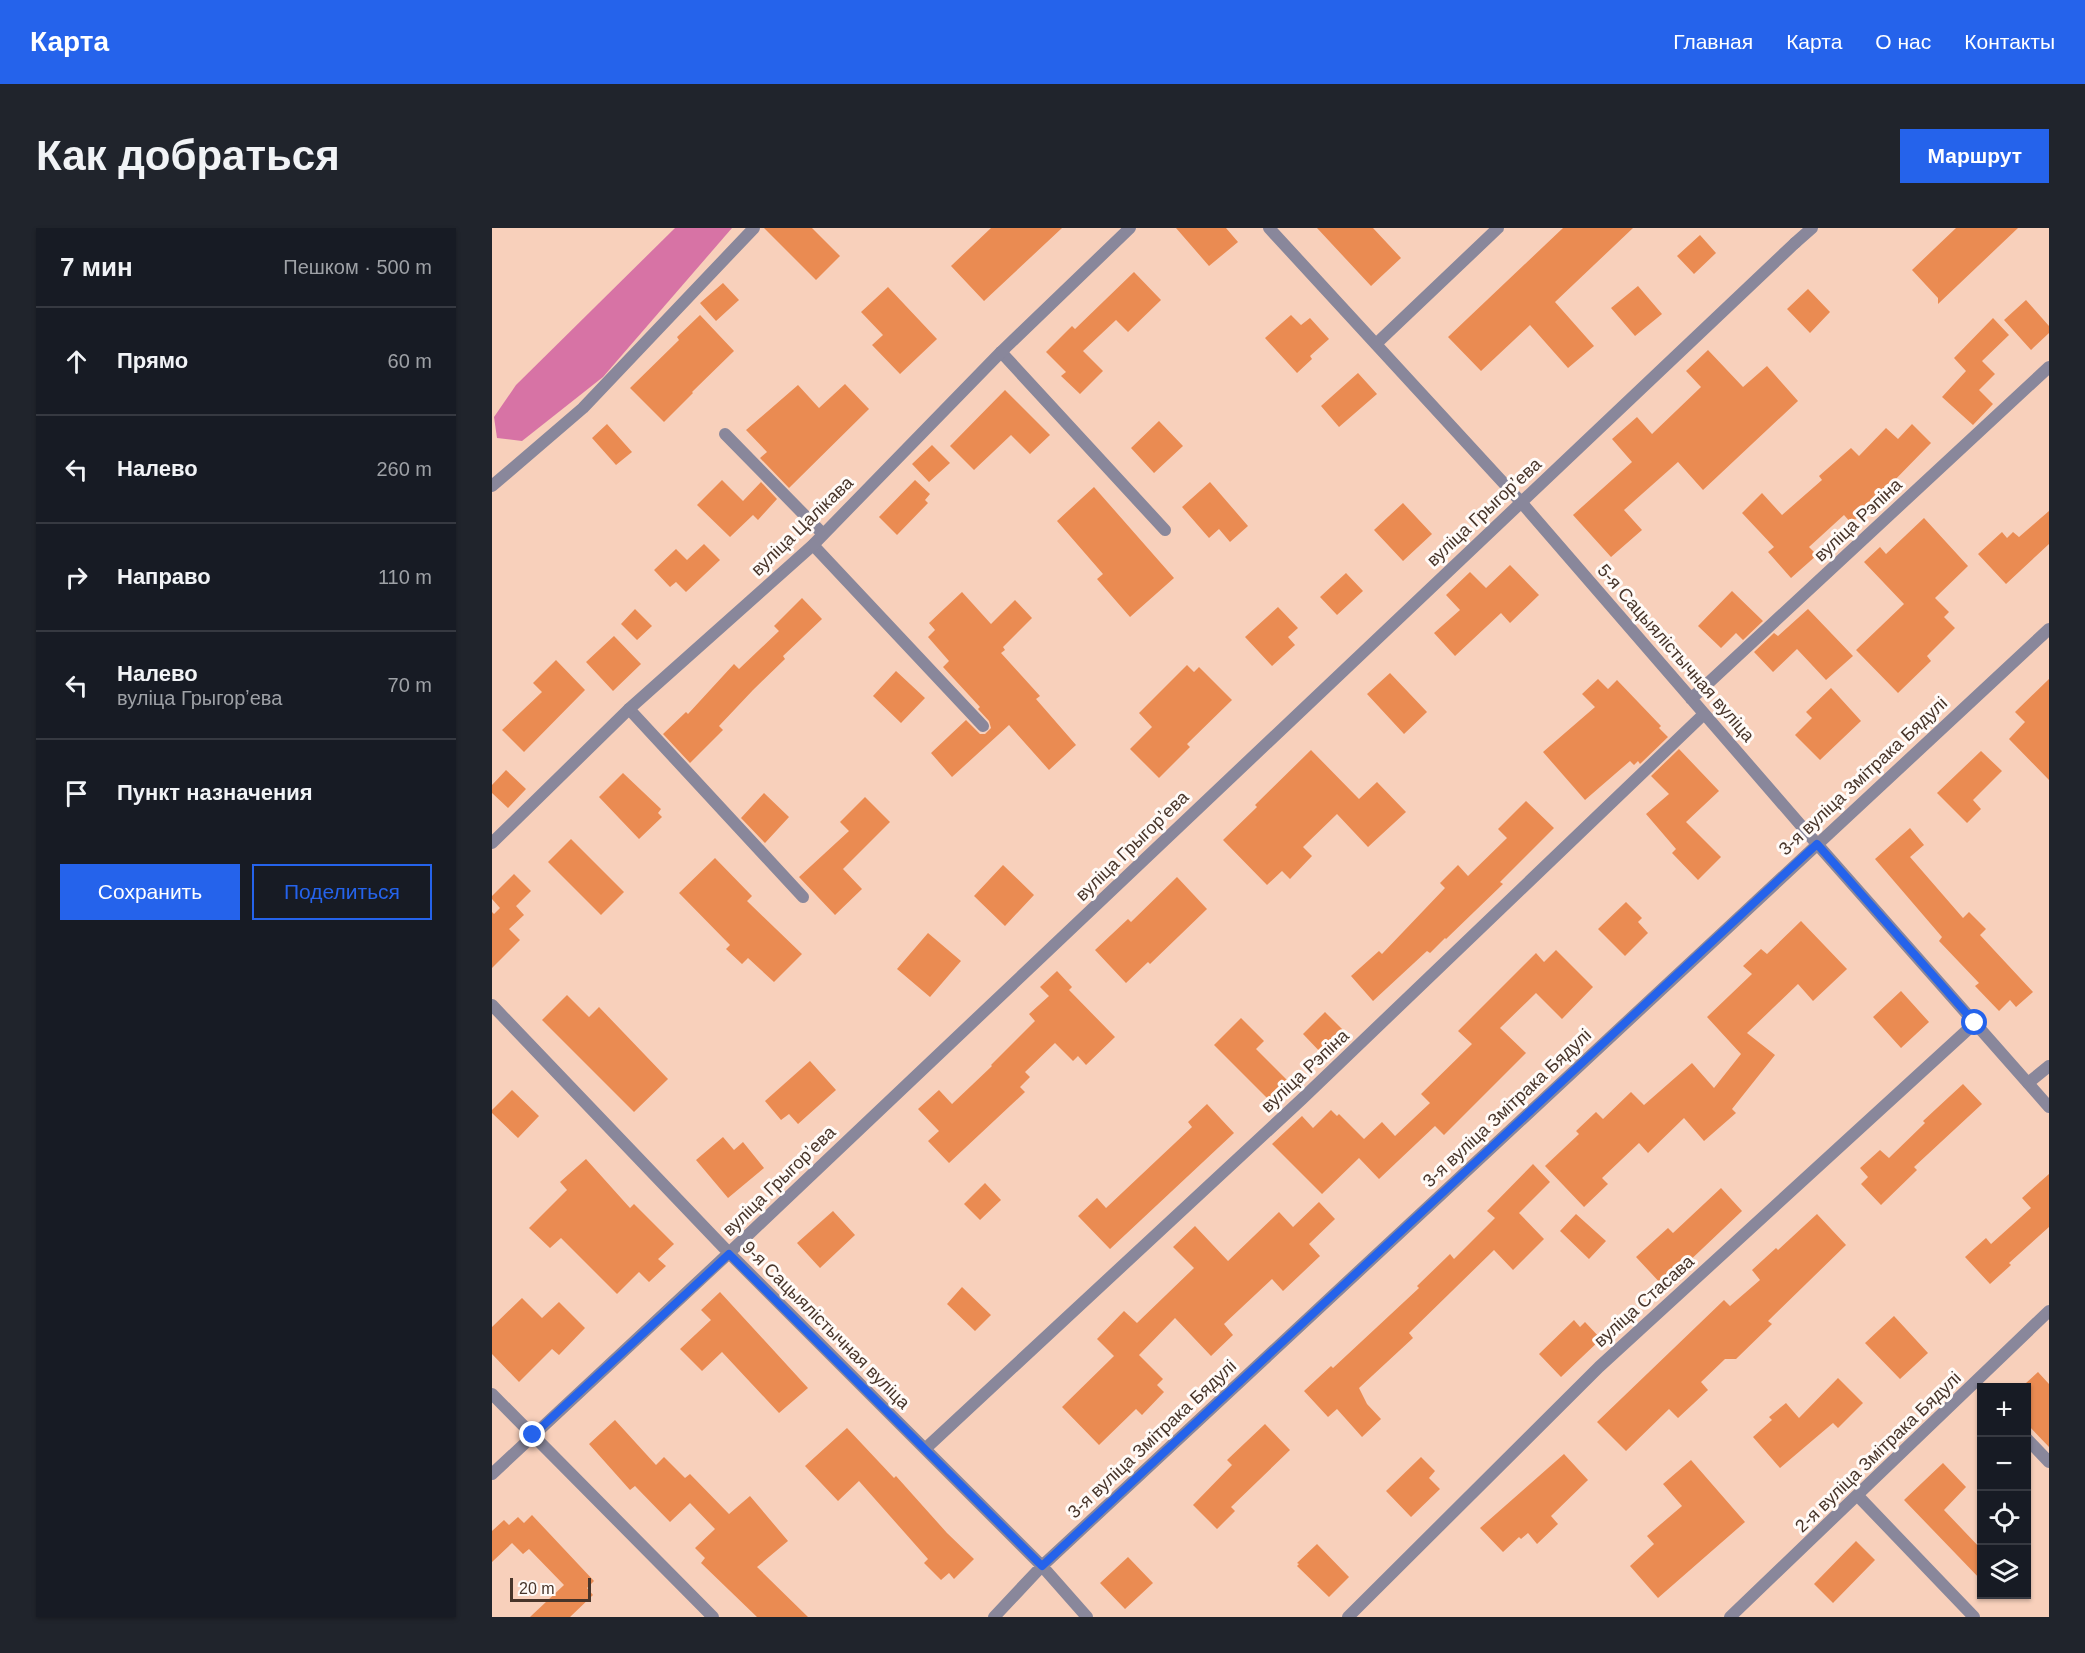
<!DOCTYPE html>
<html lang="ru">
<head>
<meta charset="utf-8">
<style>
	:root { --surface:#171b24; --page:#20242c; --text:#f1f3f6; --muted:#9ea1a6; --line:#363941; --accent:#2563eb }
	body { margin:0; font-family:Helvetica,sans-serif; background:var(--page); color:var(--text) }
	.controls { position:absolute; right:18px; bottom:18px; display:grid; overflow:hidden; border-radius:0px; box-shadow:0 2px 4px #0004 }
	.controls button { width:54px; height:54px; display:grid; place-items:center; padding:0; border:0; border-bottom:2px solid var(--line); background:var(--surface); color:var(--text); font:30px sans-serif }
	.scale { position:absolute; left:18px; bottom:15px; width:81px; box-sizing:border-box; padding-left:6px; border:3px solid #48352a; border-top:0; font-size:16px; line-height:21px; white-space:nowrap; color:#48352a; -webkit-text-stroke:4px #fffaf7; paint-order:stroke }
	.stop { position:absolute; width:18px; height:18px; margin:-14px; border:4px solid #2563eb; border-radius:50%; background:#fff }
	.stop.end { background:#2563eb; border-color:#fff; box-shadow:0 2px 6px #0008 }
	.list { margin:0; padding:0; list-style:none }
	h2 { display:flex; justify-content:space-between; align-items:center; height:78px; margin:0; padding:0 24px; font-size:26px }
	h2 small { font-size:20px; font-weight:400; color:var(--muted) }
	.list li { display:grid; grid-template-columns:39px 1fr auto; gap:18px; align-items:center; box-sizing:border-box; height:108px; padding:0 24px; border-top:2px solid var(--line) }
	.list b { display:block; font-size:22px; white-space:nowrap }
	.list p { margin:0; font-size:20px; white-space:nowrap; color:var(--muted) }
	.list em { font-size:20px; font-style:normal; color:var(--muted) }
	.actions { display:flex; gap:12px; padding:18px 24px }
	.actions a { flex:1; padding:14px 0; border:2px solid var(--accent); border-radius:0px; text-align:center; font-size:21px; color:var(--accent) }
	.actions .main { background:var(--accent); color:#fff }
	.icon { flex:none; width:33px; height:33px; fill:none; stroke:currentColor; stroke-width:2; stroke-linecap:round; stroke-linejoin:round }
	.map { position:relative; flex:none; width:1557px; height:1389px; overflow:hidden; border-radius:0px }
	header { display:flex; align-items:center; gap:36px; box-sizing:border-box; height:84px; padding:0 30px; background:var(--accent); color:#fff }
	header strong { font-size:28px }
	nav { display:flex; gap:33px; margin-inline-start:auto; font-size:21px }
	.intro { display:flex; align-items:center; justify-content:space-between; box-sizing:border-box; height:144px; padding:0 36px }
	h1 { margin:0; font-size:42px }
	.button { padding:15px 27px; border-radius:0px; background:var(--accent); color:#fff; font-size:21px; font-weight:700 }
	main { display:flex; gap:36px; padding:0 36px }
	aside { flex:1; background:var(--surface); border-radius:0px; box-shadow:0 2px 4px #0004 }
	.map>svg:first-child { display:block }
	.forest { fill:#d773a5 }
	.building { fill:#ea8b52 }
	.lines { fill:none; stroke-linecap:round; stroke-linejoin:round }
	.service { stroke:#89879b; stroke-width:12 }
	.minor { stroke:#89879b; stroke-width:12 }
	.route { stroke:#2563eb; stroke-width:8 }
	.labels { text-anchor:middle; stroke-width:6; stroke-linejoin:round; paint-order:stroke }
	.street-label { font-size:18px; fill:#48352a; stroke:#fffaf7 }
</style>
</head>
<body>
<header>
<strong>Карта</strong>
<nav><a>Главная</a><a>Карта</a><a>О нас</a><a>Контакты</a></nav>
</header>
<div class="intro"><h1>Как добраться</h1><a class="button">Маршрут</a></div>
<main>
<aside>
<h2>7 мин<small>Пешком · 500 m</small></h2>
<ul class="list">
<li><svg class="icon" aria-label="ahead" viewBox="0 0 24 24"><path d="M12 20V5M6 11l6-6 6 6"/></svg><div><b>Прямо</b></div><em>60 m</em></li>
<li><svg class="icon" aria-label="left" viewBox="0 0 24 24"><path d="M17 20v-9H6M10 6l-5 5 5 5"/></svg><div><b>Налево</b></div><em>260 m</em></li>
<li><svg class="icon" aria-label="right" viewBox="0 0 24 24"><path d="M7 20v-9h11M14 6l5 5-5 5"/></svg><div><b>Направо</b></div><em>110 m</em></li>
<li><svg class="icon" aria-label="left" viewBox="0 0 24 24"><path d="M17 20v-9H6M10 6l-5 5 5 5"/></svg><div><b>Налево</b><p>вуліца Грыгорʼева</p></div><em>70 m</em></li>
<li><svg class="icon" aria-label="arrive" viewBox="0 0 24 24"><path d="M6 21V4h12l-3 4 3 4H6"/></svg><div><b>Пункт назначения</b></div></li>
</ul>
<div class="actions"><a class="main">Сохранить</a><a>Поделиться</a></div>
</aside>
<div class="map">
<svg width="1557" height="1389" viewBox="0 0 1557 1389">
	<rect width="100%" height="100%" fill="#f8d0bb"/>
	<!-- forest -->
	<path class="forest" d="M183 0H240L111 149 30 213 5 210 2 189 24 157Z"/>
	<!-- building -->
	<path class="building" d="M272 0H320L348 28 324 52Z
		M499 0H570L492 73 459 38Z
		M684 0H734L746 14 717 38Z
		M825 0H881L909 30 879 58Z
		M1071 0H1141L1063 74 1102 118 1076 140 1038 97 989 143 956 109Z
		M1464 0H1526L1446 76V70L1420 42Z
		M1208 7 1224 25 1202 46 1185 28Z
		M642 44 669 72 636 104 624 92 591 123 611 143 588 166 569 148 574 144 554 124 580 98 583 101Z
		M231 55 247 72 224 93 208 75Z
		M1146 58 1170 86 1143 108 1119 80Z
		M396 59 445 111 408 146 380 117 391 107 369 84Z
		M1316 61 1338 84 1318 105 1295 81Z
		M1534 72 1557 98V105L1539 122 1512 92Z
		M208 87 242 123 200 164 201 165 172 194 138 160 187 112 185 109Z
		M799 87 809 97 818 90 837 111 818 128 820 131 805 145 773 110Z
		M1501 90 1517 107 1490 133 1503 146 1487 162 1501 176 1481 197 1450 169 1474 143 1462 130Z
		M1216 122 1251 159 1275 138 1306 173 1211 262 1186 234 1132 282 1150 302 1119 329 1081 287 1140 234 1120 211 1145 189 1160 206 1209 159 1194 143Z
		M866 145 885 166 847 199 829 178Z
		M353 156 377 181 297 260 268 230 275 224 254 202 306 157 327 180Z
		M513 162 558 207 538 226 519 207 482 242 458 218Z
		M667 193 691 218 662 245 639 220Z
		M115 196 140 224 124 237 100 210Z
		M1420 196 1439 215 1395 260 1397 262 1359 295 1352 287 1317 319 1325 327 1299 350 1276 324 1282 319 1250 285 1270 265 1290 287 1330 252 1327 248 1359 220 1367 228 1394 200 1406 211Z
		M440 217 458 235 437 254 420 236Z
		M230 252 251 273 269 254 285 271 266 292 261 287 238 309 205 277Z
		M423 252 438 266 433 272 436 275 405 307 387 289Z
		M718 254 756 298 738 314 727 301 717 310 690 279Z
		M602 259 682 350 638 389 605 351 611 346 565 293Z
		M911 275 940 306 911 333 882 302Z
		M1557 283V316L1514 356 1486 326 1510 304 1515 310 1521 304 1527 309Z
		M1432 290 1476 338 1443 370 1457 384 1452 389 1463 400 1435 428 1439 433 1406 465 1364 422 1412 376 1372 334 1388 319 1394 326Z
		M212 316 228 332 194 364 184 354 178 359 162 342 184 321 195 332Z
		M1018 337 1047 367 1018 395 1009 385 963 428 942 405 968 382 954 367 978 344 994 360Z
		M854 345 871 363 845 387 828 369Z
		M1240 363 1271 393 1251 412 1244 405 1229 420 1206 398Z
		M470 364 499 396 523 372 540 390 511 419 513 422 509 425 548 468 544 471 584 517 557 542 517 497 460 549 439 525 474 492 488 506H493L499 500 497 493 486 481 488 479 451 439 457 433 436 409 443 402 437 395Z
		M310 370 330 391 291 428 293 431 261 462 227 498 231 502 198 535 171 506 194 484 196 486 242 436 247 441 287 403 282 398Z
		M786 379 806 400 796 409 803 417 780 438 753 409Z
		M143 381 160 398 145 412 129 396Z
		M1316 381 1361 428 1334 452 1305 421 1281 444 1262 424 1282 405 1286 408Z
		M122 408 149 436 121 463 94 434Z
		M64 432 93 462 32 524 10 502 50 464 41 455Z
		M695 437 702 444 707 439 740 472 695 516 698 519 667 550 638 521 660 499 647 485Z
		M404 443 433 470 409 495 381 468Z
		M898 445 935 484 912 506 875 466Z
		M1106 451 1116 461 1125 452 1169 498 1167 500 1176 509 1148 536 1146 533 1142 537 1138 533 1093 572 1051 524 1103 479 1090 466Z
		M1557 451V552L1517 511 1533 494 1523 484Z
		M1339 460 1369 493 1328 532 1303 507 1320 490 1314 484Z
		M1187 521 1227 563 1194 594 1229 629 1206 652 1180 625 1184 621 1154 586 1177 566 1159 548Z
		M819 522 867 571 885 554 914 584 876 619 845 586 811 619 820 628 798 651 790 643 775 657 731 612 765 579 763 577Z
		M1489 523 1510 543 1481 572 1489 581 1475 595 1445 565Z
		M14 542 34 561 16 580 0 565V557Z
		M131 545 169 581 166 585 170 589 147 611 107 569Z
		M272 565 297 589 273 615 249 590Z
		M373 569 398 594 351 641 370 661 343 687 307 649 357 603 348 594Z
		M1034 573 1062 600 1008 654 1011 656 954 711 953 710 938 725 935 723 881 773 859 748 887 723 890 726 953 660 948 655 966 637 976 648 1015 610 1006 601Z
		M1418 600 1432 617 1418 629 1471 690 1477 684 1494 701 1488 707 1541 764 1524 779 1518 772 1507 783 1483 758 1487 755 1447 713 1450 709 1383 631Z
		M79 611 132 664 109 687 56 634Z
		M223 630 260 668 255 673 310 726 282 754 256 730 250 736 234 721 238 717 187 665Z
		M511 637 542 667 513 698 482 668Z
		M22 646 39 663 24 678 32 687 17 701 28 712 0 740V684L2 686 8 680 0 671V668Z
		M685 649 715 681 658 736 656 734 634 755 603 722 636 691 639 694Z
		M1134 674 1150 690 1146 694 1156 705 1133 728 1106 701Z
		M1309 693 1355 741 1321 773 1306 756 1255 805 1283 827 1240 881 1244 885 1212 913 1192 890 1156 925 1147 915 1110 950 1116 956 1092 979 1053 938 1087 906 1084 903 1104 884 1111 891 1139 864 1152 877 1200 835 1222 860 1249 826 1215 789 1260 746 1251 738 1269 721 1275 726Z
		M436 705 469 733 438 769 405 741Z
		M1064 722 1101 759 1070 791 1044 765 1008 800 1034 825 952 907 943 898 887 951 867 930 830 966 780 916 810 888 821 900 839 882 845 888 847 886 872 911 890 894 903 908 938 875 929 866 980 816 966 803 1044 725 1052 734Z
		M565 743 580 759 577 762 623 809 594 837 586 828 581 833 563 815 533 844 538 849 528 859 533 864 457 935 436 913 447 903 426 881 447 862 460 876 500 838 499 837 543 793 537 786 557 768 548 759Z
		M1409 763 1437 794 1409 820 1381 789Z
		M75 767 97 789 107 779 176 851 142 884 50 792Z
		M833 784 855 806 832 828 811 806Z
		M749 790 772 813 764 821 798 855 779 874 722 817Z
		M318 833 344 862 306 896 297 886 289 892 273 873Z
		M1471 856 1490 876 1422 939 1425 942 1389 977 1369 956 1376 949 1368 940 1388 922 1397 930 1433 895 1431 893Z
		M20 862 47 888 26 910 0 885V882Z
		M715 876 742 905 618 1021 586 988 605 970 614 980 700 899 696 894Z
		M231 909 242 922 251 914 272 940 236 970 204 932Z
		M94 931 138 980 142 976 182 1016 166 1031 174 1038 157 1054 147 1044 125 1066 69 1010 58 1020 37 1000 75 962 68 954Z
		M1041 936 1058 954 1027 985 1052 1011 1021 1042 1002 1022 917 1105 921 1110 867 1160 875 1176 889 1191 870 1209 845 1181 836 1189 812 1163 839 1138 841 1140 927 1060 925 1058 958 1026 962 1031 1003 990 995 983Z
		M1557 946V999L1517 1035 1519 1037 1498 1056 1473 1029 1494 1010 1499 1016 1539 980 1530 970Z
		M493 955 509 972 488 992 472 976Z
		M1229 960 1250 983 1171 1058 1144 1029 1176 1000 1181 1005Z
		M827 974 843 991 817 1016 828 1028 791 1063 780 1051 732 1096 741 1107 719 1128 683 1090 647 1127 671 1151 665 1157 672 1164 650 1187 644 1181 607 1217 570 1179 622 1128 605 1111 632 1083 645 1095 702 1040 681 1019 703 998 736 1033 787 984 801 999Z
		M341 983 363 1007 328 1040 305 1015Z
		M1084 986 1114 1013 1097 1031 1068 1003Z
		M1325 986 1354 1017 1276 1093 1280 1096 1244 1131H1233L1209 1154 1216 1162 1186 1190 1177 1181 1134 1223 1105 1194 1232 1072 1238 1078 1268 1052 1260 1042 1284 1020 1286 1022Z
		M470 1059 499 1087 483 1103 455 1076Z
		M228 1064 316 1160 287 1185 230 1124 210 1143 188 1121 219 1092 209 1082Z
		M30 1070 50 1090 67 1074 93 1100 67 1127 60 1121 27 1154 0 1126V1099Z
		M1402 1088 1436 1125 1408 1151 1373 1115Z
		M1082 1092 1088 1099 1093 1094 1109 1111 1069 1149 1047 1126Z
		M1546 1144 1557 1156V1219L1534 1195V1155Z
		M1346 1150 1371 1175 1346 1200 1341 1195 1288 1240 1261 1209 1280 1192 1277 1189 1294 1175 1307 1190Z
		M123 1192 164 1237 172 1229 193 1250 198 1246 237 1286 258 1268 296 1313 265 1339 316 1389H265L209 1335 213 1330 203 1320 223 1301 198 1275 178 1294 143 1258 138 1262 97 1216Z
		M773 1196 798 1222 739 1279 743 1283 725 1301 701 1277 740 1237 735 1232Z
		M355 1200 402 1250 404 1248 455 1305 482 1331 462 1351 457 1345 449 1352 432 1335 436 1331 367 1253 346 1273 313 1238Z
		M1072 1226 1096 1252 1059 1288 1066 1296 1045 1316 1036 1305 1029 1311 1027 1309 1011 1324 988 1300Z
		M929 1229 943 1243 937 1250 948 1261 919 1289 894 1263Z
		M1199 1232 1253 1294 1166 1370 1138 1338 1162 1316 1155 1308 1190 1278 1171 1256Z
		M1451 1235 1474 1259 1452 1282 1490 1322V1353L1412 1272Z
		M40 1287 102 1353 95 1360 101 1367 78 1389H38L72 1357 37 1321 31 1326 20 1315 0 1334V1303L12 1292 17 1297 26 1289 32 1295Z
		M1364 1313 1383 1332 1341 1375 1322 1356Z
		M825 1316 857 1349 837 1369 805 1338 807 1336 805 1335Z
		M636 1329 661 1355 633 1381 608 1355Z"/>
	<g class="lines">
		<!-- service -->
		<path class="service" d="M1303 15 1320 0
			M509 124 673 302
			M233 206 331 306
			M321 317 491 498
			M137 481 311 669
			M1536 855 1557 838
			M1534 1210 1557 1234"/>
		<!-- minor -->
		<path class="minor" d="M777 0 1029 274 1325 616 1557 879
			M885 115 1006 0
			M0 258 91 180 262 0
			M1199 471 1557 139
			M0 615 137 481 321 317 509 124 638 0
			M0 777 237 1025 550 1338 595 1389
			M0 1166 221 1389
			M433 1221 810 871 1212 486
			M0 1246 237 1025 1303 15
			M1366 1268 1482 1389
			M502 1389 550 1338 1557 401
			M856 1389 1107 1139 1483 795
			M1238 1389 1557 1083"/>
	</g>
	<g class="lines">
		<!-- route -->
		<path class="route" d="M41 1207 237 1026 550 1338 1325 616 1483 795"/>
	</g>
	<g class="labels">
		<!-- street labels -->
		<g class="street-label">
			<text transform="translate(992 284) rotate(-43)" y="6">вуліца Грыгорʼева</text>
			<text transform="translate(1366 292) rotate(-43)" y="6">вуліца Рэпіна</text>
			<text transform="translate(310 298) rotate(-44)" y="6">вуліца Цалікава</text>
			<text transform="translate(1184 425) rotate(49)" y="6">5-я Сацыялістычная вуліца</text>
			<text transform="translate(1371 548) rotate(-43)" y="6">3-я вуліца Змітрака Бядулі</text>
			<text transform="translate(640 618) rotate(-44)" y="6">вуліца Грыгорʼева</text>
			<text transform="translate(813 843) rotate(-43)" y="6">вуліца Рэпіна</text>
			<text transform="translate(1015 880) rotate(-43)" y="6">3-я вуліца Змітрака Бядулі</text>
			<text transform="translate(287 953) rotate(-44)" y="6">вуліца Грыгорʼева</text>
			<text transform="translate(1152 1073) rotate(-42)" y="6">вуліца Стасава</text>
			<text transform="translate(334 1097) rotate(45)" y="6">9-я Сацыялістычная вуліца</text>
			<text transform="translate(660 1211) rotate(-43)" y="6">3-я вуліца Змітрака Бядулі</text>
			<text transform="translate(1386 1224) rotate(-44)" y="6">2-я вуліца Змітрака Бядулі</text>
		</g>
	</g>
</svg>
<div class="controls">
<button>+</button>
<button>−</button>
<button><svg class="icon" aria-label="locate" viewBox="0 0 24 24"><circle cx="12" cy="12" r="6"/><path d="M12 2v4M12 18v4M2 12h4M18 12h4"/></svg></button>
<button><svg class="icon" aria-label="layers" viewBox="0 0 24 24"><path d="M12 4l9 5-9 5-9-5zM3 14l9 5 9-5"/></svg></button>
</div>
<div class="scale">20 m</div>
<div class="stop" style="left:1483px;top:795px"></div>
<div class="stop end" style="left:41px;top:1207px"></div>
</div>
</main>
</body>
</html>
